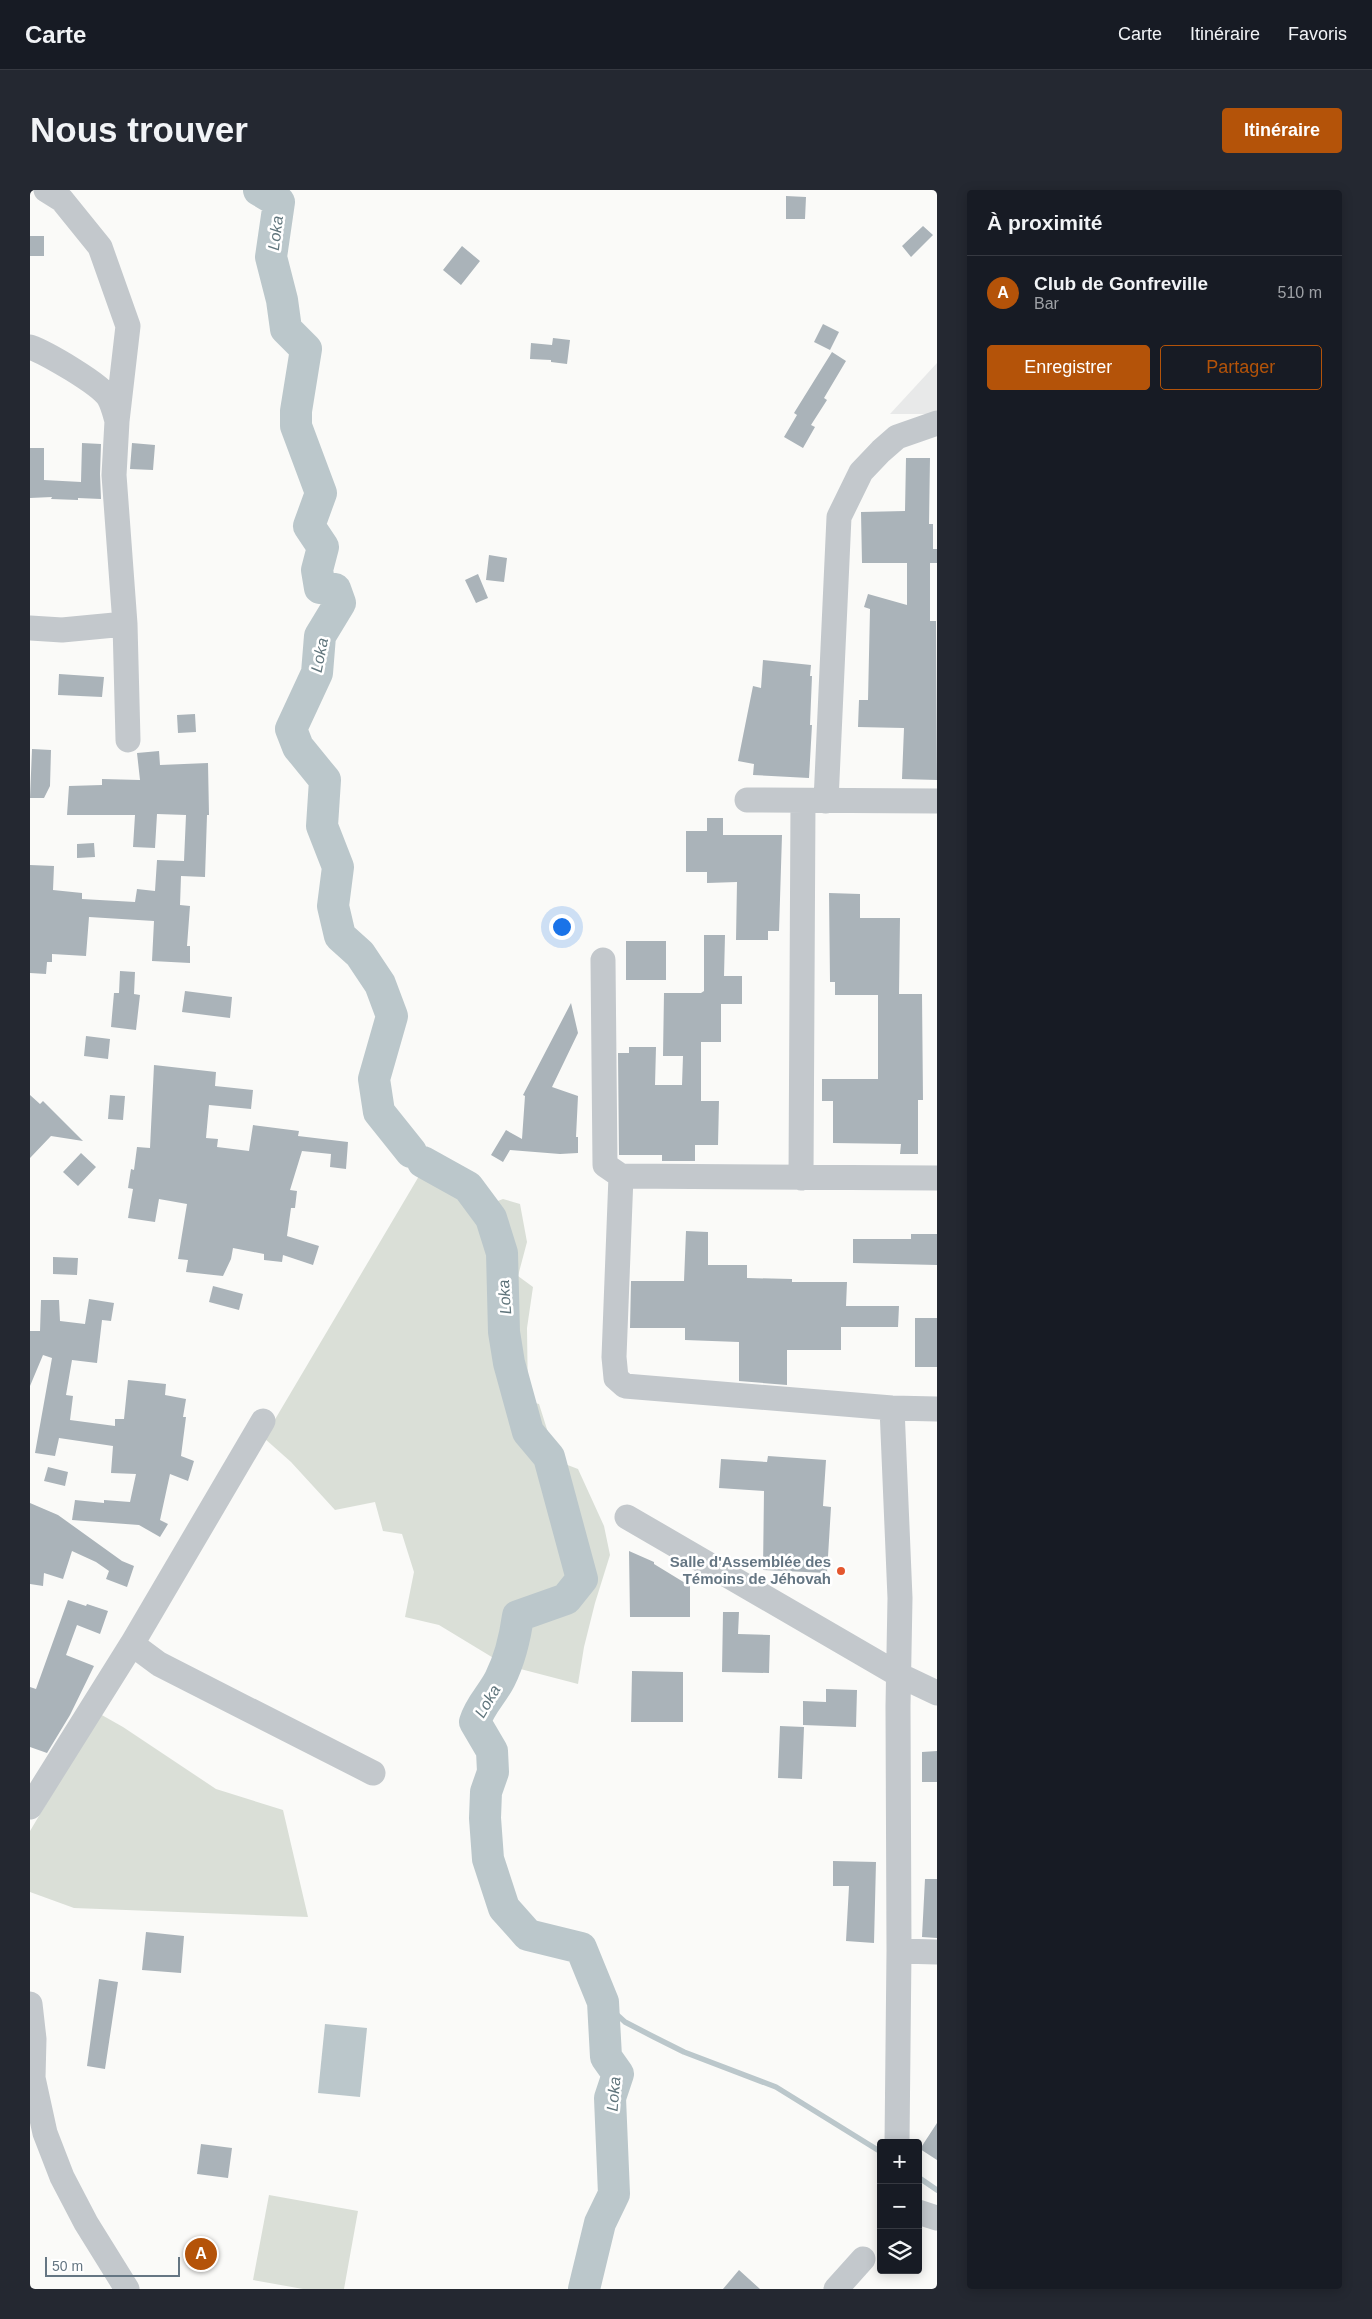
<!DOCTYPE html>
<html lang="fr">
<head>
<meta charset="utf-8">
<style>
	:root { --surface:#171b24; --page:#242831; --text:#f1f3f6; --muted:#9ea1a6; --line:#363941; --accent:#b45309 }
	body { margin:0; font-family:Helvetica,sans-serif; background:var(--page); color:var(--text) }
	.controls { position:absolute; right:15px; bottom:15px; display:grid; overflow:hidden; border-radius:5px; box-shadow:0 2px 12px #0003 }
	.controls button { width:45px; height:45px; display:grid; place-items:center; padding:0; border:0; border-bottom:1px solid var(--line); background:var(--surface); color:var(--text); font:25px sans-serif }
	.scale { position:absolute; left:15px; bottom:12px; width:135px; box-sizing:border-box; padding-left:5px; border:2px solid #657683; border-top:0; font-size:14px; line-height:18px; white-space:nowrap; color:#657683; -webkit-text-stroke:4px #fff; paint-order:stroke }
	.you { position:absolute; left:531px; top:736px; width:18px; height:18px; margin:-12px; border:4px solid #fff; border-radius:50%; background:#1a73e8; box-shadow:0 0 0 8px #1a73e833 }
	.badge { display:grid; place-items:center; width:32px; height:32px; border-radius:50%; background:var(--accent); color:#fff; font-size:16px; font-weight:700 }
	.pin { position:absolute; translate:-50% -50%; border:2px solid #fff; box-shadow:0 1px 5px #0006 }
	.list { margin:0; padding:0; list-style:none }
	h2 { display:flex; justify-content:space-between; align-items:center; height:65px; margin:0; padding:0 20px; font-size:21px }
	h2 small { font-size:16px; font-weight:400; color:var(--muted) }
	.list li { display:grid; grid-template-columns:32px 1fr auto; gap:15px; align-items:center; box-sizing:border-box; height:75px; padding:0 20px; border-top:1px solid var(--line) }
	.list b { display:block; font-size:19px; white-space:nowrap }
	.list p { margin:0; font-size:16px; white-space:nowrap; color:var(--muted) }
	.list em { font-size:16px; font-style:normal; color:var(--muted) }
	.actions { display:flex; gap:10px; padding:15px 20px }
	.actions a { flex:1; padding:11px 0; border:1px solid var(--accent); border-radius:5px; text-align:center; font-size:18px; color:var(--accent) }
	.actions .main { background:var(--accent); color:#fff }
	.icon { flex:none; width:28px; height:28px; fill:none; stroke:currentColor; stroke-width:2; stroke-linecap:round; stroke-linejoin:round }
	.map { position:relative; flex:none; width:907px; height:2099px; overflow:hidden; border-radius:5px }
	header { display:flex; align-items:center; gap:30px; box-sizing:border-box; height:70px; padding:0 25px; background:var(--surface); border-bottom:1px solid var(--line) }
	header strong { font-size:24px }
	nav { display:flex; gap:28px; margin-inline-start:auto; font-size:18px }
	.intro { display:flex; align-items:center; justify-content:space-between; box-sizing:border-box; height:120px; padding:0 30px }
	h1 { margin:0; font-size:35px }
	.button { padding:12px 22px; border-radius:5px; background:var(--accent); color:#fff; font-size:18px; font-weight:700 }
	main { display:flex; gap:30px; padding:0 30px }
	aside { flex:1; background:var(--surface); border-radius:5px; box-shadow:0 2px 12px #0003 }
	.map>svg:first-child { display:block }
	.built { fill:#e8e9e9 }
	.green { fill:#dadfd7 }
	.water { fill:#bbc7cb }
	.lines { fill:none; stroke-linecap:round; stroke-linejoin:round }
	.stream { stroke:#bbc7cb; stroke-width:5.5 }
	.river { stroke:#bbc7cb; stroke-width:32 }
	.building { fill:#aab3b9 }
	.minor { stroke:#c3c8cc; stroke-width:25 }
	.poi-dot { fill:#e4572e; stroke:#fff; stroke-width:2 }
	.labels { text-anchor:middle; stroke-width:5; stroke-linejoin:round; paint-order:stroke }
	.poi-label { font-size:15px; font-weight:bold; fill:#657683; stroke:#fff; text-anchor:end }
	.water-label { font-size:16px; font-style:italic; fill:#60757c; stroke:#fff }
</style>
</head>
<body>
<header>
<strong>Carte</strong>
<nav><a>Carte</a><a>Itinéraire</a><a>Favoris</a></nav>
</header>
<div class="intro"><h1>Nous trouver</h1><a class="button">Itinéraire</a></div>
<main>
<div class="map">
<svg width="907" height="2099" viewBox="0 0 907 2099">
	<rect width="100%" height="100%" fill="#fafaf8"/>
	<!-- built -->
	<path class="built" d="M907 173V224H860Z"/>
	<!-- green -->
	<path class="green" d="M392 981 421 996 452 1017 473 1009 490 1014 497 1052 488 1086 503 1097 497 1138 498 1211 509 1214 527 1271 548 1279 574 1336 580 1365 565 1413 554 1457 548 1494 475 1475 409 1435 375 1427 384 1382 372 1344 353 1341 345 1312 305 1320 261 1272 234 1248Z
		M70 1524 93 1537 186 1599 253 1620 278 1727 44 1718 0 1702V1641Z
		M239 2005 328 2021 314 2099H273L223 2090Z"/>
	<!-- water -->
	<path class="water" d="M295 1834 337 1838 330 1907 288 1903Z"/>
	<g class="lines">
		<!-- stream -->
		<path class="stream" d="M573 1812 595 1832 624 1847 654 1862 746 1897 851 1962
			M888 1987 907 2000"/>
		<!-- river -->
		<path class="river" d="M229 0 249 12 241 67 252 110 256 139 276 159 266 221V236L291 303 279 336 293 357 287 380 290 398 305 399 310 413 290 446 287 483 261 539 268 557 295 590 292 636 308 677 303 716 310 746 330 764 350 794 362 826 344 889 349 922 381 962
			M393 972 438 997 461 1028 472 1063 474 1142 479 1173 498 1242 519 1267 552 1389 536 1409 488 1426C485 1448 480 1469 470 1489 462 1505 450 1515 445 1532L462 1561 463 1582 456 1602 455 1628 458 1669 474 1718 498 1745 551 1758 573 1812 576 1867 588 1884 580 1908 584 2004 570 2033 554 2099"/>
	</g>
	<!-- building -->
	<path class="building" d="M756 6 776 7 775 29H756Z
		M893 36 903 45 881 67 872 56Z
		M0 46H14V66H0Z
		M432 56 450 71 431 95 413 80Z
		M793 134 809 142 800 160 784 152Z
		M523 148 540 150 537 174 521 172V170L500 169 501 153 522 155Z
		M802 162 816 171 794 208 797 210 781 235 785 237 773 258 754 247 767 225 764 223Z
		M52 253 71 254 70 284 71 309 48 308V310L21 309 22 307 0 308V258H14V290L51 292Z
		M102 253 125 255 123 280 100 279Z
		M876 268H900L899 334H903V359H907V373H900V431H906L907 590 872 589 874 538 828 537 829 510H838L840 419 834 417 838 404 877 415V373H832L831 322 875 321Z
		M459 365 477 368 474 392 456 390Z
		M448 384 458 408 446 413 435 390Z
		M733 470 781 475 780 486H782L780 535H782L779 588 723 585 724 574 708 571 723 496 731 498Z
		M29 484 74 487 72 507 28 505Z
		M165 524 166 542 148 543 147 525Z
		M2 559 21 560 20 596 14 608H0Z
		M129 561 130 575 178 573 179 625H177L175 687 151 686 150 715 160 716 157 756H160V773L122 771 124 731 59 727 56 766 22 764V772H17L16 784 0 783V675L24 676 23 700 52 703V709L105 712 107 699 125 701 127 670 154 671 156 625 127 624 125 658 103 657 105 625H37L39 596 72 595V589L110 590 107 563Z
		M677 628H693V645H752L749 741H738V750H706L707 692 677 693V682H656V641H677Z
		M64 653 65 667 47 668V654Z
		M799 703 830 704V728H870L869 804H892L893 910H888V964H870L871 954 803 953V911H792V889H848V805H805V792H800Z
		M674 745H695L694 786H712V814H691V852H671V911H689L688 955H665V971H632V965H589L588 863H599V857H626L625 895H652L653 866H633L634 803H671L674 801Z
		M596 751H636V790H596Z
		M90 781 105 782 104 804 110 805 106 840 81 837 84 803H89Z
		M155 801 202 807 200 828 152 822Z
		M541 813 548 843 522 897 548 906 546 947H548V963L530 964 480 960 473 972 461 965 476 940 492 949 495 906 493 905Z
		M56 846 80 849 78 869 54 866Z
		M124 875 186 882 185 896 223 900 221 919 179 915 176 948 188 949 187 957 219 961 223 935 269 941 268 946 318 952 316 979 300 977 301 964 272 961 260 1000 267 1001 265 1018H261L257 1046 289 1056 283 1075 253 1065 252 1072 234 1070V1064L203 1058 201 1069 193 1086 156 1082 158 1070 148 1069 157 1014 129 1009 125 1032 98 1028 103 999 98 998 101 979 104 980 107 957 120 958Z
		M0 905 10 914 13 911 53 951 21 946 0 968Z
		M80 905 95 906 93 930 78 929Z
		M51 963 66 977 48 996 33 982Z
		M656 1041 678 1042V1075H717V1088L762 1089V1092H817L816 1116H869L868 1137H811V1160H757V1195L709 1191V1152L655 1150V1138H600L601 1091H654Z
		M881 1044H907V1075L823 1073V1049H881Z
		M23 1067 48 1068 47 1085 23 1084Z
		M183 1096 213 1104 209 1120 179 1112Z
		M59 1109 84 1113 81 1131 72 1130 67 1173 42 1170 36 1205 43 1206 40 1230 85 1236V1229H94L98 1190 136 1194 135 1205 156 1209 153 1227H156L151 1266 164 1271 158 1291 140 1284 130 1330 138 1334 130 1347 109 1335 42 1330 45 1310 74 1313V1310L100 1312 106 1284 81 1283 83 1256 29 1248 25 1266 5 1263 22 1168 13 1165 0 1196V1141H10L11 1110H29L30 1131 55 1134Z
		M885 1128H907V1177H885Z
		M738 1266 796 1270 793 1316 801 1317 797 1383 733 1380 734 1301 689 1298 691 1269 737 1272Z
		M18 1277 38 1282 35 1296 14 1291Z
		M0 1313 28 1325 92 1371 104 1376 97 1397 76 1389 79 1381 66 1372 42 1361 33 1389 14 1383 13 1396 0 1394Z
		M599 1361 624 1372V1374L660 1396V1427H600Z
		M38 1410 56 1416 57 1414 78 1421 70 1444 47 1435 36 1465 64 1476 40 1525 17 1563 0 1557V1497L6 1499Z
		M693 1422H709L708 1444 740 1445 739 1483 692 1482Z
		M602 1481 653 1482V1532H601Z
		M796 1499 827 1500 826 1537 773 1535V1511L796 1512Z
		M750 1536 774 1537 772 1589 748 1588Z
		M907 1561V1592H892V1562Z
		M803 1671 846 1672 844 1753 816 1751 819 1696H803Z
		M895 1689H907V1748L892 1747Z
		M116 1742 154 1746 151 1783 112 1780Z
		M69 1789 88 1792 75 1879 57 1876Z
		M907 1933V1970L890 1959Z
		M171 1954 202 1958 198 1988 167 1984Z
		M709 2080 730 2099H693Z"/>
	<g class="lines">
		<!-- minor -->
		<path class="minor" d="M16 0 32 10 70 57 98 136 87 231 84 285 95 434 98 550
			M0 157C17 163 70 194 79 208 83 215 85 224 87 231
			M0 438 32 440 95 434
			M717 610 907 611
			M796 611 809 327 831 282 851 261 867 247 907 233
			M573 770 575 975 591 986 907 988
			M591 986 584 1167 586 1188 595 1196 862 1218 907 1219
			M771 988 773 611
			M862 1218 870 1408 868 1516 869 1761 867 1953
			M597 1327 869 1485 907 1503
			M102 1454 233 1231
			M0 1617 102 1454 129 1474 343 1583
			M869 1761 907 1762
			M0 1814 4 1849 3 1888 15 1943 32 1987 56 2033 97 2099
			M888 2022 907 2028
			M806 2099 833 2069"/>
	</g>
	<!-- markers -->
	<circle class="poi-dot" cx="811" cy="1381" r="5"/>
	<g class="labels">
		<!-- poi labels -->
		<g class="poi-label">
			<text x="801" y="1377">Salle d'Assemblée des<tspan x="801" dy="17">Témoins de Jéhovah</tspan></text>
		</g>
		<!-- water labels -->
		<g class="water-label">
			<text transform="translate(245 43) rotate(-83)" y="6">Loka</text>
			<text transform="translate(289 465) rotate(-79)" y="6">Loka</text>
			<text transform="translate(474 1107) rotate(-94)" y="6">Loka</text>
			<text transform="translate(457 1511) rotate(-60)" y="6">Loka</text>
			<text transform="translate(583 1904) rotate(-85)" y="6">Loka</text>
		</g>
	</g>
</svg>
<div class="controls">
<button>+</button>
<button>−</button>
<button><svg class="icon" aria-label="layers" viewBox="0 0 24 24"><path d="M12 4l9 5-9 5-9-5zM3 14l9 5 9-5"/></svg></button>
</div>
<div class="scale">50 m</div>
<div class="you"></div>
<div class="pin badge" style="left:171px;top:2064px">A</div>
</div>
<aside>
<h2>À proximité<small></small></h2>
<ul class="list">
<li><span class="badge">A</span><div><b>Club de Gonfreville</b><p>Bar</p></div><em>510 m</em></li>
</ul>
<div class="actions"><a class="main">Enregistrer</a><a>Partager</a></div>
</aside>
</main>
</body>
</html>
